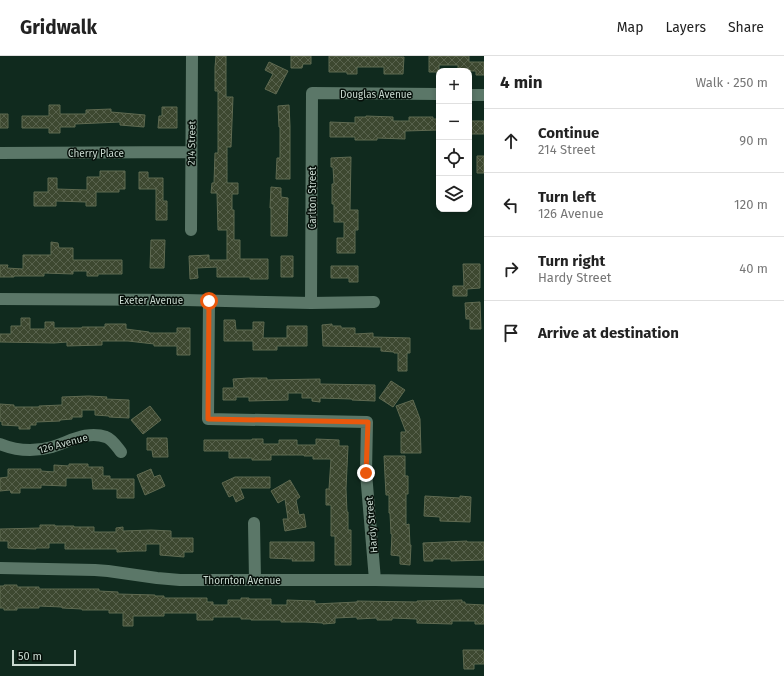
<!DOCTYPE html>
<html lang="en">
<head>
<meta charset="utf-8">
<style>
	:root { --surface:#fff; --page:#f2f2f2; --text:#222; --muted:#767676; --line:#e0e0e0 }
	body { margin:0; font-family:"Fira Sans",sans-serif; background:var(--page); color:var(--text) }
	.controls { position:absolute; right:12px; top:12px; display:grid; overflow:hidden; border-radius:8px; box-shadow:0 2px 6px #0003 }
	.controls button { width:36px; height:36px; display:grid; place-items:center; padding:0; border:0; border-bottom:1px solid var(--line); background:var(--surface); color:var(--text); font:20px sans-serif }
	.scale { position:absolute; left:12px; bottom:10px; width:64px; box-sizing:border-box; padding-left:4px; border:2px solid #c9d9d0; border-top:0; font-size:11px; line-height:14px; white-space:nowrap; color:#c9d9d0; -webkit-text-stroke:3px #06100a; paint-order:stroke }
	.stop { position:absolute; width:12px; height:12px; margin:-9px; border:3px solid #ea580c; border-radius:50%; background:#fff }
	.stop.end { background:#ea580c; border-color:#fff; box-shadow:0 1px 4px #0008 }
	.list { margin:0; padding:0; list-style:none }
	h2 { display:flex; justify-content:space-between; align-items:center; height:52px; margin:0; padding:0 16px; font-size:17px }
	h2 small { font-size:13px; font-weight:400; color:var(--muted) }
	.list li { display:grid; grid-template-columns:26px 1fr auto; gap:12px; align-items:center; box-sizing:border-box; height:64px; padding:0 16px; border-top:1px solid var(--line) }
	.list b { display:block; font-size:15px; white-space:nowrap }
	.list p { margin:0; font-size:13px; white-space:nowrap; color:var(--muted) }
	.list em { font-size:13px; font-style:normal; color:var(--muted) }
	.icon { flex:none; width:22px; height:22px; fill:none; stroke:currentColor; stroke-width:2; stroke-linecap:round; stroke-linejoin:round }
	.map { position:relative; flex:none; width:484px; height:620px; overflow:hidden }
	header { display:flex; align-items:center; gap:24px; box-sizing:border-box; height:56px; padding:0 20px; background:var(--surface); border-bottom:1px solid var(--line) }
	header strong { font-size:19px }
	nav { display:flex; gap:22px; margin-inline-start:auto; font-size:14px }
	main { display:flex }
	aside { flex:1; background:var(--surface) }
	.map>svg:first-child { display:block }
	.building { fill:url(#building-cross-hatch); stroke:#5f6a51 }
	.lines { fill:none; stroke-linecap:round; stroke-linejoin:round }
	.minor { stroke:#5b7768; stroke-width:12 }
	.route { stroke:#ea580c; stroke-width:5 }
	.labels { text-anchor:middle; stroke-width:3; stroke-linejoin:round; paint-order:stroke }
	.street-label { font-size:10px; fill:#c9d9d0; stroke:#06100a }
</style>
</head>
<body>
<header>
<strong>Gridwalk</strong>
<nav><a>Map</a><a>Layers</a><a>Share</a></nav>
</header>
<main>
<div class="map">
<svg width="484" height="620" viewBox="0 0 484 620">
	<defs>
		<pattern id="building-cross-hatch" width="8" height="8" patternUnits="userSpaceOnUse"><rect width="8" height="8" fill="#3d4830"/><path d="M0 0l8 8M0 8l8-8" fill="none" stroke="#58624d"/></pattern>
	</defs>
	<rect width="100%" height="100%" fill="#102a1e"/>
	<!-- building -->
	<path class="building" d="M216 0H226V41H233L231 91H227V127H238V138H232V154H234V184H240V203H268V223H250V221H217V211L197 212 198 222 190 223 189 200 209 199V204H227V174H218L217 137H211L212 127H214L215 97H218V35H215V11Z
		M291 0H311V8H303L302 12H291Z
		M329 0 404 1 403 18H384V11H357V18H347V16H329Z
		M429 0H469V6H484V19H476V15H458V9H439V16H429Z
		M269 6 288 15 276 38 265 33 273 18 265 14Z
		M49 49H60V58H86V54L111 53V56L145 59 144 71 120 69V66L75 68V71H60V77H49V72H22V60H49Z
		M289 49 290 70V123H276L277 102H280V71H279L278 50Z
		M162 51H177V72H158L159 60H162Z
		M0 58H8V72H0Z
		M366 60 393 61V65H409V61H433V63H439V74L405 75V83L377 82V84H355V81H330V66L355 67V61H366Z
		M470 65H484V78H470Z
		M477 100H484V117H477Z
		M351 101 350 154H358V174H355V197H337V182H344V166H334V148H332V128H334L333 111H331V102Z
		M100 115H125V133H119V136H96V150H86V146L56 145V150H34V136H48V122H57V133L87 134V121H100Z
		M139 116H148V122H163V145H167V164H156V133H139Z
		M271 131 281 132V141L288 142 287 180H271V152H270Z
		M151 184H165L164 212H150Z
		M51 186 58 187 59 192H73V204H122V218H98V220H87V215H73V218L44 217V220H14V221H0V209H8L7 212 23 213V199H51Z
		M281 200H293V221H281Z
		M463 208H480V232L467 233V240H453V230H464Z
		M331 210H358V226H349V222H331Z
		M480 246 481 273H470V263H466L465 247Z
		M21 262H30V273H45V266H54V272H82V271H105V268H126V273L149 276V277H177V272H190V299H177V290H154V288L128 285H102V289L67 290V286L54 287 0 286V278H11V270H21Z
		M224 264H235L236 274H253V266H264L263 282H287V270H307V290H277V294H253V285H224Z
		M332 268V270H341V272H355V278L373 277V281L410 282V297H407V315H398V297H394V296L381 295V291L323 290 322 269Z
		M249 322H267V324L320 323V328L375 329V345L352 344V343L320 342V346L312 345V342H302V337H288V344L249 345V341H236V344H223V332H234L233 323Z
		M391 325 405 334 393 351 379 342Z
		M89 340 107 341 106 343 129 344V362L109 361V360L95 359V354H82V361H72V363L60 364V365L36 366V369H30V373H19V370L2 369V366L0 365V348L14 349V351H39V350L62 349V341Z
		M413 344 420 363 421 397H401V376H406L396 350Z
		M150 350 161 364 143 378 131 364Z
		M147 382H167L168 401H153L152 394H147Z
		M252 383H263V388H279V384H297V389H316V383L339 384V390H348L346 433 347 456H348V474H351V509H335V480H331V449H326V433H329L331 403H313V400H304V399H271V404H252V402H229V395H204V384H252Z
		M384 400H405V420H408V438H406V469L409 468 410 489H411L410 509 400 508V500L391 499 392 478H391L390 457H389V439H386Z
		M69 408H88V411H103V420H110V423H134V442H117V433H93L92 422H66V430L41 429V432H20V437H11L10 434 0 435V422L8 421V413H41V415L54 416V409L69 410Z
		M151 413 154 421 160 419 165 430 145 439 137 419Z
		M235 421H270V432H240L244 442 236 446 233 439 229 441 222 427Z
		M290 424 300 441 296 444 299 459 304 458 306 471 285 475 283 463H288L285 443 278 447 271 435Z
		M425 440 460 442V440L471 441 470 466 440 465V461L424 460Z
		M40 469H55V470H74V471H94V476H116V472L123 471V475L151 474 171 475V482H193V496H184V501L160 499V488H146V495H135L117 496V493H65V487H49V492H36V493L8 492V485H0V473L40 472Z
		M467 485V486H484V504L451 505V503H433V505H424L423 487Z
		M270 486H314V505H292L293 503 270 502Z
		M4 529H17V531H39V533H99V535L118 536V538L155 539V540H164V542H207V546H213V549H228V544H241V542H249V543H271V549H287V544L315 545V548L357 546V545L417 546V545L462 544V546H465V548L484 549V568H475V565H452V568L417 567V563L392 562V564H377V562L357 563V561L335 562V567L323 568V567L305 566H281V564H251V563H241V561H213V564H197V557H164V560H133V570H123V557H109V554H82V553L62 552V551L39 550V552H17V554H4V552H0V530H4Z
		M463 594H483V596H484V608H474V613H464Z"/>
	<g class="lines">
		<!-- minor -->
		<path class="minor" d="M469 39H484
			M0 97 191 96
			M191 174 192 0
			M0 243 185 244 311 247 374 246
			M209 245 208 363 367 366 366 417 375 524
			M311 247 312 37 439 38
			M0 388C17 395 34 396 52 391 69 386 87 374 106 381 112 383 117 391 121 396
			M254 467 255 524
			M0 512 95 514 108 515 157 522 180 524H375L484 526"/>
	</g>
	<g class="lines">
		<!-- route -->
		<path class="route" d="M209 245 208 363 368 366 366 417"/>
	</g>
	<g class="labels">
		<!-- street labels -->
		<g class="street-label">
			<text x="376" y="42">Douglas Avenue</text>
			<text transform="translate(191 87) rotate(-89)" y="4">214 Street</text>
			<text x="96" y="101">Cherry Place</text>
			<text transform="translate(312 142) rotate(-90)" y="4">Carlton Street</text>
			<text x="151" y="248">Exeter Avenue</text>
			<text transform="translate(63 387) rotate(-15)" y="4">126 Avenue</text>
			<text transform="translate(371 469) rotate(-95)" y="4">Hardy Street</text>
			<text x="242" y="528">Thornton Avenue</text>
		</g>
	</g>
</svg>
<div class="controls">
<button>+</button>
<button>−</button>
<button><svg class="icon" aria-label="locate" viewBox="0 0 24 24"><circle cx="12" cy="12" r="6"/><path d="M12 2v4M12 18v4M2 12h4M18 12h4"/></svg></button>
<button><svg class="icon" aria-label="layers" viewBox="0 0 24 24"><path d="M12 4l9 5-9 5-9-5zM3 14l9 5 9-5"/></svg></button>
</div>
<div class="scale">50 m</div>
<div class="stop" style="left:209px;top:245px"></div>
<div class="stop end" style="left:366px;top:417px"></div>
</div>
<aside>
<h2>4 min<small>Walk · 250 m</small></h2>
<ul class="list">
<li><svg class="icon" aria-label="ahead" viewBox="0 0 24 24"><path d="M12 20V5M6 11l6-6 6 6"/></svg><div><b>Continue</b><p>214 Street</p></div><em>90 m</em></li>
<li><svg class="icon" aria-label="left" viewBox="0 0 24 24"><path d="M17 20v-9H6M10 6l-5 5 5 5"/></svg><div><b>Turn left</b><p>126 Avenue</p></div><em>120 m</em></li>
<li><svg class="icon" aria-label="right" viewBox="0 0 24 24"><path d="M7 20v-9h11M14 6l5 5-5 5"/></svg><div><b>Turn right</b><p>Hardy Street</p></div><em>40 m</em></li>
<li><svg class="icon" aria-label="arrive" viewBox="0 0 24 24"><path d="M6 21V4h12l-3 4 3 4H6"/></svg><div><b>Arrive at destination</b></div></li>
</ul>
</aside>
</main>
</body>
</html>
